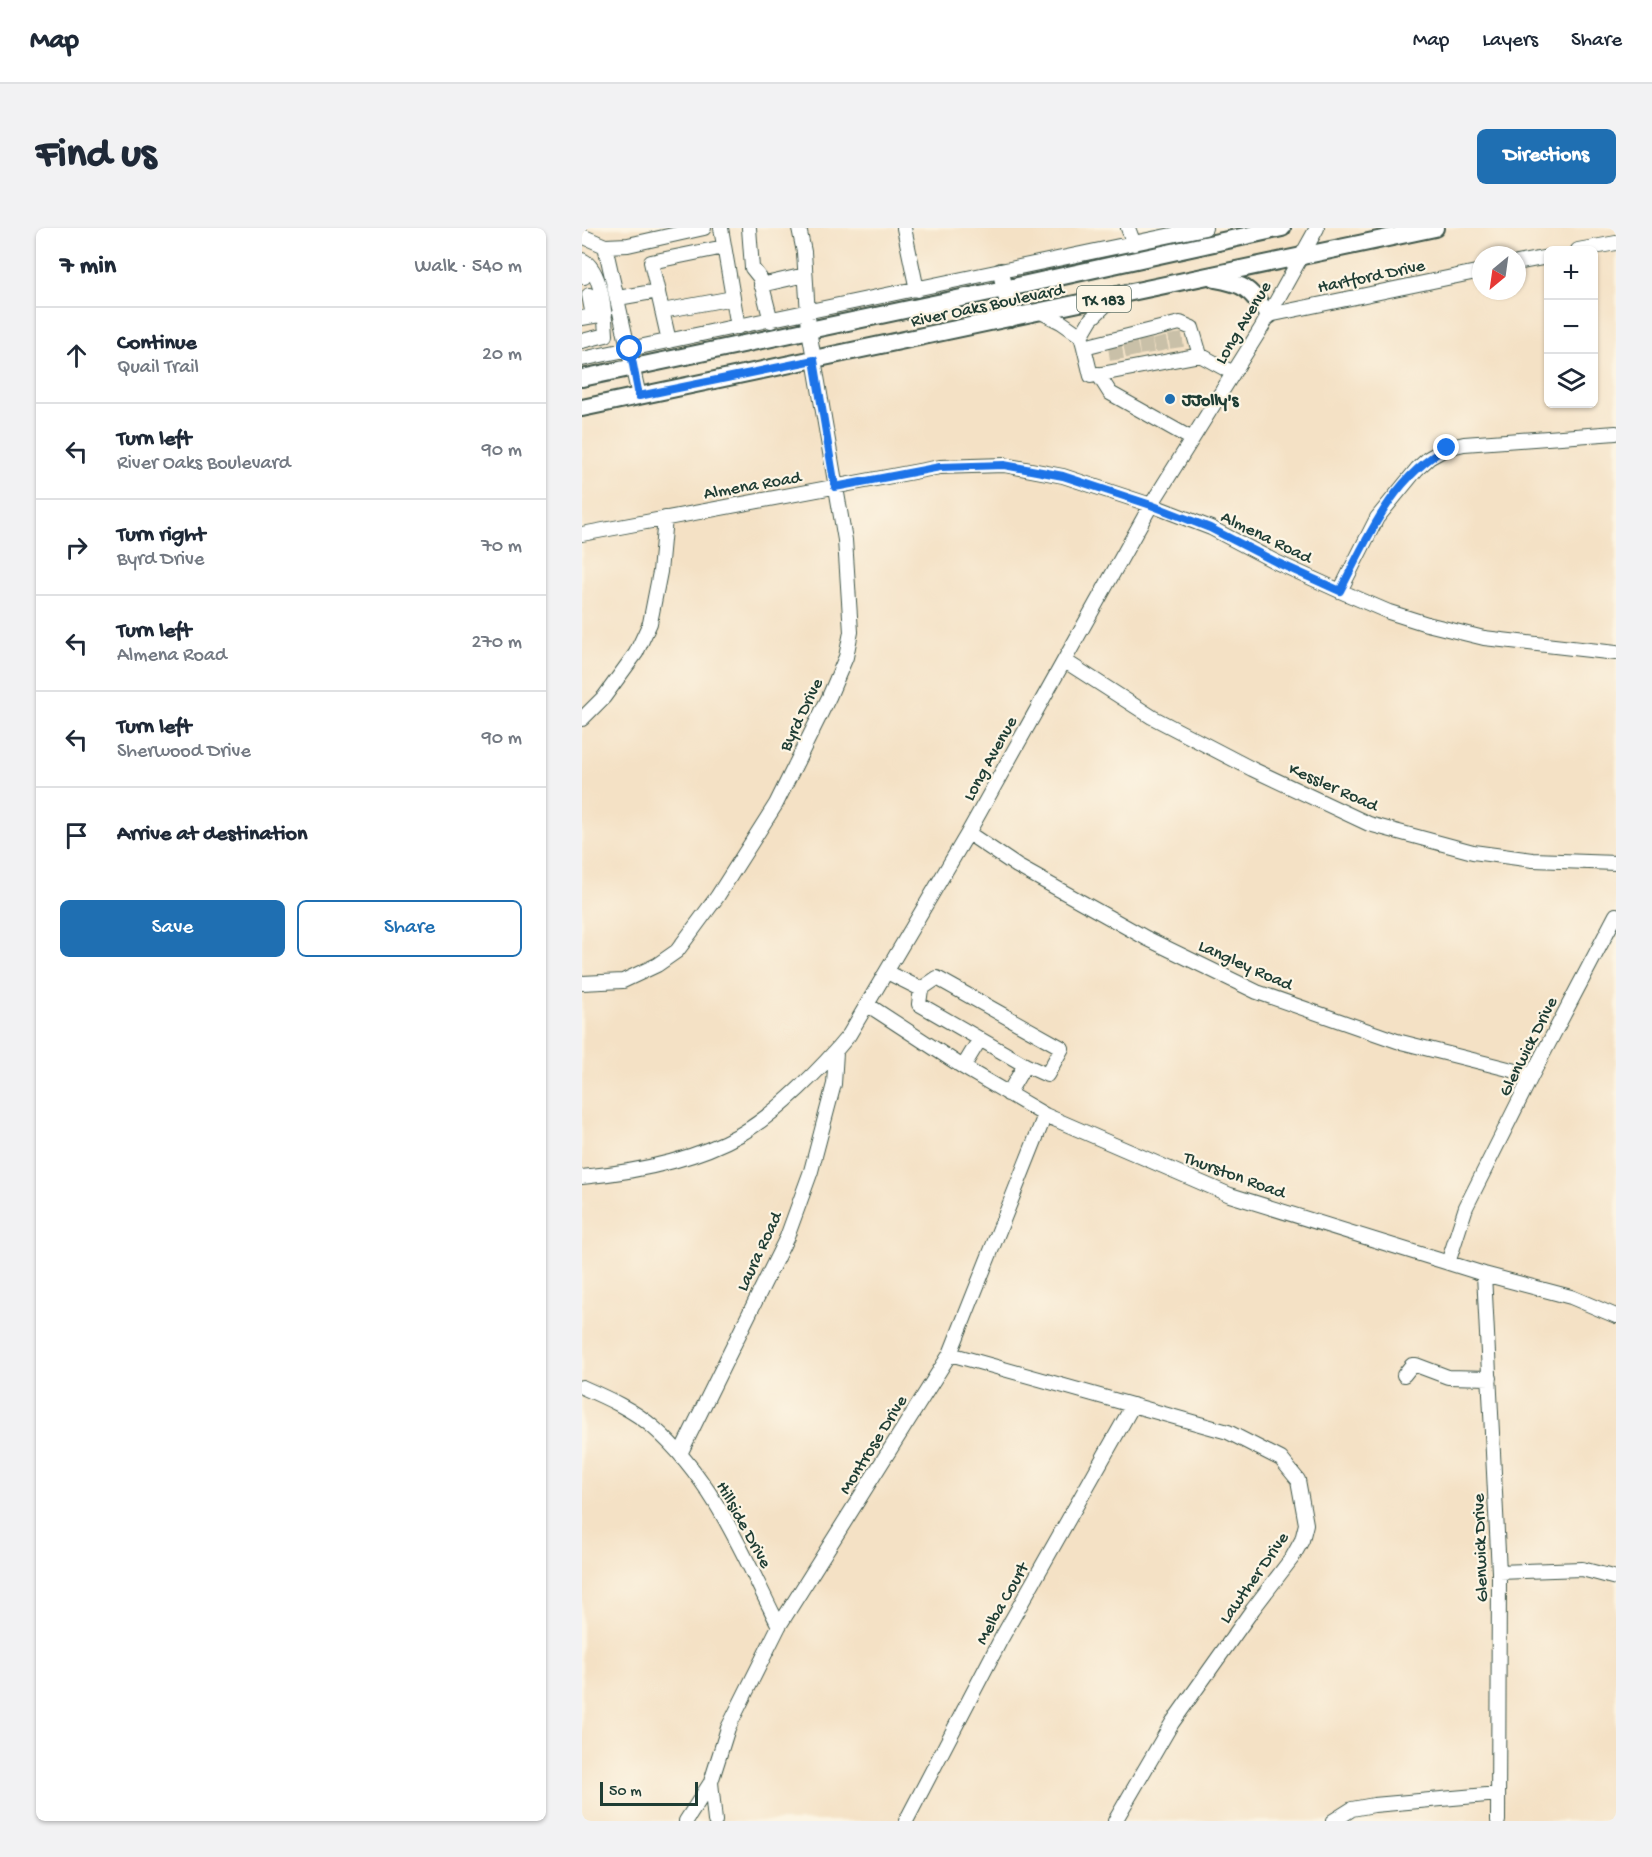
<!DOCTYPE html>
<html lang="en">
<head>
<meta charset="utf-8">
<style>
	:root { --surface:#fff; --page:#f2f2f3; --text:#1f2937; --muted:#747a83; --line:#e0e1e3; --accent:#1f6fb2 }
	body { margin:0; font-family:"Gochi Hand",sans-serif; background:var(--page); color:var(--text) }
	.controls { position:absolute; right:18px; top:18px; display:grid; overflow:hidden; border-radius:9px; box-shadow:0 2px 4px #0004 }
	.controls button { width:54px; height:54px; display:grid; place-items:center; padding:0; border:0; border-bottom:2px solid var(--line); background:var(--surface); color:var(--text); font:30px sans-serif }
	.compass { position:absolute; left:890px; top:18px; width:54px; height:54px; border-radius:50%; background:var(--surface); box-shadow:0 2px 4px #0004; rotate:209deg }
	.scale { position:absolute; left:18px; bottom:15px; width:98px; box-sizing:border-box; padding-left:6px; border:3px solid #1f3d34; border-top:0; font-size:16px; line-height:21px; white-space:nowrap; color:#1f3d34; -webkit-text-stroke:4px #fcf5e5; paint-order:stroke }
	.stop { position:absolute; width:18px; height:18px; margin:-14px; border:4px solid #1a73e8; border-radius:50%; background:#fff }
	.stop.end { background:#1a73e8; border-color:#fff; box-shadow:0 2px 6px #0008 }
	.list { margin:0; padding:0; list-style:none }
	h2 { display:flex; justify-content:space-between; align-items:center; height:78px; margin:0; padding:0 24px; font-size:26px }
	h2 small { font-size:20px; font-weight:400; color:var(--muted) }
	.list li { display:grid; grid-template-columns:39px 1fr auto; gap:18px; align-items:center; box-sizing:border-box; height:96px; padding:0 24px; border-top:2px solid var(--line) }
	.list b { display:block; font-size:22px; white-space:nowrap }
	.list p { margin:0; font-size:20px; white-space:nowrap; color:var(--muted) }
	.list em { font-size:20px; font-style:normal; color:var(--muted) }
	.actions { display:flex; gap:12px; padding:18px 24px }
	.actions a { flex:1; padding:14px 0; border:2px solid var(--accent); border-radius:9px; text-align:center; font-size:21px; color:var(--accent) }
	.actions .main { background:var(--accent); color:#fff }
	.icon { flex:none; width:33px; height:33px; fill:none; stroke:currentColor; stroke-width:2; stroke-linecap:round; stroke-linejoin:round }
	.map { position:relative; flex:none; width:1034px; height:1593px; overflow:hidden; border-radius:9px }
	header { display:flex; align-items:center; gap:36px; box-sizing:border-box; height:84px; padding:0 30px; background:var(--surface); border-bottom:2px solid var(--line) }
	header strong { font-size:28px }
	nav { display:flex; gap:33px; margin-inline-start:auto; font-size:21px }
	.intro { display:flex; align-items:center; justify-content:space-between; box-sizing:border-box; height:144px; padding:0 36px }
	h1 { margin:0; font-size:42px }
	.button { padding:15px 27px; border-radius:9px; background:var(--accent); color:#fff; font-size:21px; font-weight:700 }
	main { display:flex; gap:36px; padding:0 36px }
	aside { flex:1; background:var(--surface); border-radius:9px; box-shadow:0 2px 4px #0004 }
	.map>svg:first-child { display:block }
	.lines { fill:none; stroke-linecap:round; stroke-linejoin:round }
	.minor-tunnel { stroke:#c9c0a8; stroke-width:14; stroke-dasharray:14 7; stroke-linecap:butt }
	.minor-casing { stroke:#3f564a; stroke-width:16 }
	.major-casing { stroke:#3f564a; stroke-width:20 }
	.minor { stroke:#fff; stroke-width:14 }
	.major { stroke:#fff; stroke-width:16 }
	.route { stroke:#1a73e8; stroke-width:8 }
	.poi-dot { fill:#1f6fb2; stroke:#fcf5e5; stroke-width:2 }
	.labels { text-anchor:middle; stroke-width:4.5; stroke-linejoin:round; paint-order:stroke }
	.shield { fill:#fcf5e5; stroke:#617469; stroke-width:1.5 }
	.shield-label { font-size:16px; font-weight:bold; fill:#1f3d34 }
	.street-label { font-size:18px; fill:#1f3d34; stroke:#fcf5e5 }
	.poi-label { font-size:18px; font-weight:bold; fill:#1f3d34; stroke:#fcf5e5; text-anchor:start }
</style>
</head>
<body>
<header>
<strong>Map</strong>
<nav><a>Map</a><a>Layers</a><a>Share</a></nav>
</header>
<div class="intro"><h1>Find us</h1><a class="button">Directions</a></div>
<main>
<aside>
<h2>7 min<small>Walk · 540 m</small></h2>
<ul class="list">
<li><svg class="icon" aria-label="ahead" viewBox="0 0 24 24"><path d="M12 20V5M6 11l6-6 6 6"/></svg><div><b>Continue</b><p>Quail Trail</p></div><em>20 m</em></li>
<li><svg class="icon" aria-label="left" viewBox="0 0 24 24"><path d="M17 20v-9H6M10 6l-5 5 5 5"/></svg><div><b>Turn left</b><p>River Oaks Boulevard</p></div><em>90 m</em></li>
<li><svg class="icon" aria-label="right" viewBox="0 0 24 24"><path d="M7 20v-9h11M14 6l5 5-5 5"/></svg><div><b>Turn right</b><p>Byrd Drive</p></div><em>70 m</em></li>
<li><svg class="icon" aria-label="left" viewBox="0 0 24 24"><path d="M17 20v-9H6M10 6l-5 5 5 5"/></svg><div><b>Turn left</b><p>Almena Road</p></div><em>270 m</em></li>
<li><svg class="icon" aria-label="left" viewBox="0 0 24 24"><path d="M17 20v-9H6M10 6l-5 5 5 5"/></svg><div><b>Turn left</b><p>Sherwood Drive</p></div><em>90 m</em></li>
<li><svg class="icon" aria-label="arrive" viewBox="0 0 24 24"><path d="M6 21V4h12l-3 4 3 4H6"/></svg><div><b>Arrive at destination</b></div></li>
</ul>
<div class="actions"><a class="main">Save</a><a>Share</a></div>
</aside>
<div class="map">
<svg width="1034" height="1593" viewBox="0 0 1034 1593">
	<rect width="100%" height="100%" fill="#fcf5e5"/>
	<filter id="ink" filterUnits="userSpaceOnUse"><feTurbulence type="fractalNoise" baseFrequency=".0167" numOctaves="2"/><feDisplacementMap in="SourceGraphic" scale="12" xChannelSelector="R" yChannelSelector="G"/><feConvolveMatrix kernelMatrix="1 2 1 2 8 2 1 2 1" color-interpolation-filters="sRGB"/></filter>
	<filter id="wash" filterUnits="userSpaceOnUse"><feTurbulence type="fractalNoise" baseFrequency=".008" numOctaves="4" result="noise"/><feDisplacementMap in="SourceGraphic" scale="24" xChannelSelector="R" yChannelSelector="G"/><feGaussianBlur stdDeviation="1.35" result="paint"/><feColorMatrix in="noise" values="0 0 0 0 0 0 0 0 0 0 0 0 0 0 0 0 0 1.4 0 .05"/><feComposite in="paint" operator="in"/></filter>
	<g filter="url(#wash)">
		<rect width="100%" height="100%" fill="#f4e1c5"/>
	</g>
	<g filter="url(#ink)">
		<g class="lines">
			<!-- minor-tunnel -->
			<path class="minor-tunnel" d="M593 106 595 120
				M577 110 580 123
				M563 112 565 126
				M548 115 551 129
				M533 118 535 132"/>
			<!-- minor casing -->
			<g class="minor-casing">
				<path id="minor" d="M139 0 156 99
					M167 0 170 40 178 50 189 93
					M322 0 335 62
					M546 0 552 16
					M0 8 23 18 57 168
					M23 18 46 17 122 0
					M996 22 1034 15
					M0 32C20 41 23 86 24 107L0 113
					M935 35 966 29
					M0 42 2 49
					M179 57 223 47
					M7 67 11 88
					M36 70 76 63
					M80 83 151 70
					M459 84 479 94 499 108 502 119 598 95 610 100 618 127 651 145
					M687 87 899 43
					M0 90 23 86
					M499 108 509 91 532 69
					M87 113 69 34 142 19
					M502 119 509 148 618 127
					M0 131 623 0
					M516 146 528 165 610 211
					M0 306 358 239 422 237 481 248 569 277 629 300 694 334 758 363 807 384 845 396 902 410 1034 425
					M758 363 795 290 835 241 847 230 865 220 882 216 1034 205
					M483 433 570 489 670 541 787 596 891 624 951 632 1034 635
					M0 491 22 469 54 425 68 395 78 344 83 290
					M386 605 435 638 564 710 675 764 815 813 950 847
					M305 744 339 761
					M355 750 480 820 465 847 443 837 337 776 339 761Z
					M0 755 41 753 75 737 95 723 135 669 194 576 247 469 264 429 269 404 263 312 227 102 222 24 217 0
					M286 777 381 839 463 887 648 967 902 1046 989 1069 1034 1088
					M381 839 398 811
					M426 866 443 837
					M0 949C54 944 111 933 159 906 195 885 241 839 267 807L386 605 569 277 680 99 735 0
					M866 1035 884 979 950 847 1034 687
					M902 1046 917 1344 916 1593
					M368 1126 646 1204 699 1231 716 1252 724 1296 720 1312 710 1330 671 1381 590 1495 533 1593
					M822 1147 830 1137H834L866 1149 908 1150
					M0 1159C25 1170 52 1182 72 1200 132 1252 162 1329 197 1398
					M98 1226 205 1009 229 943 252 856 254 824
					M917 1344 1000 1341 1034 1350
					M104 1593 129 1554
					M133 1593 129 1554 146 1500 197 1398 368 1126 463 887
					M324 1593 419 1411 551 1177
					M751 1593 770 1581 792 1577 916 1566"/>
			</g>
			<!-- major casing -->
			<g class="major-casing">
				<path id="major" d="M419 44 429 90
					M633 51C666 57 666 61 687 87
					M0 150 422 61 700 0
					M0 180 853 0"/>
			</g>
			<!-- minor -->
			<use href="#minor" class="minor"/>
			<!-- major -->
			<use href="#major" class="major"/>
		</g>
	</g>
	<g class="lines" filter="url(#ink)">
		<!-- route -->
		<path class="route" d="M48 121 57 168 232 132 253 259 358 239 422 237 481 248 569 277 628 300 694 334 758 363C785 311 811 248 865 220"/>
	</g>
	<!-- markers -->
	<circle class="poi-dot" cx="588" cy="171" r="6"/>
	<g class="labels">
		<!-- shield labels -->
		<rect class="shield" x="495" y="58" width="54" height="26" rx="4.5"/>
		<g class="shield-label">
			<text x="522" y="77">TX 183</text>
		</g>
		<!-- street labels -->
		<g class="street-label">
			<text transform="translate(789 47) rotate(-12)" y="6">Hartford Drive</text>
			<text transform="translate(405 76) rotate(-12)" y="6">River Oaks Boulevard</text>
			<text transform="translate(660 94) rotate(-59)" y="6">Long Avenue</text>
			<text transform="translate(170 256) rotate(-10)" y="6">Almena Road</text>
			<text transform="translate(685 308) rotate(26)" y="6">Almena Road</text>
			<text transform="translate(218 486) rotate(-64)" y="6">Byrd Drive</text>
			<text transform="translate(407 530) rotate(-61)" y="6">Long Avenue</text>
			<text transform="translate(752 558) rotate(24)" y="6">Kessler Road</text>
			<text transform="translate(664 736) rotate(24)" y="6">Langley Road</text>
			<text transform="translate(945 818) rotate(-63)" y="6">Glenwick Drive</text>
			<text transform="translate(653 946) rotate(20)" y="6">Thurston Road</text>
			<text transform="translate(176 1023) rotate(-65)" y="6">Laura Road</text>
			<text transform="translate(290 1216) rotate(-58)" y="6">Montrose Drive</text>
			<text transform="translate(163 1296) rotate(61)" y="6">Hillside Drive</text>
			<text transform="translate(897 1320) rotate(-92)" y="6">Glenwick Drive</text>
			<text transform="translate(671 1349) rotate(-55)" y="6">Lawther Drive</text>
			<text transform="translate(419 1375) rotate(-61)" y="6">Melba Court</text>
		</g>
		<!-- poi labels -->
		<g class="poi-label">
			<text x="600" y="177">JJolly's</text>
		</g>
	</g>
</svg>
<div class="controls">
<button>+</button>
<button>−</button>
<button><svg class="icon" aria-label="layers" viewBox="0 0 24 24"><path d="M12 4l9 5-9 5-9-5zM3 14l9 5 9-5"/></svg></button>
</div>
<svg class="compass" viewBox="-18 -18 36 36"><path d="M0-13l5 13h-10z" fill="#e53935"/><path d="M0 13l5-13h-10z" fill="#747a83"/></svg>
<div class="scale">50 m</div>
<div class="stop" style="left:48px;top:121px"></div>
<div class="stop end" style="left:865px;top:220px"></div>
</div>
</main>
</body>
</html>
